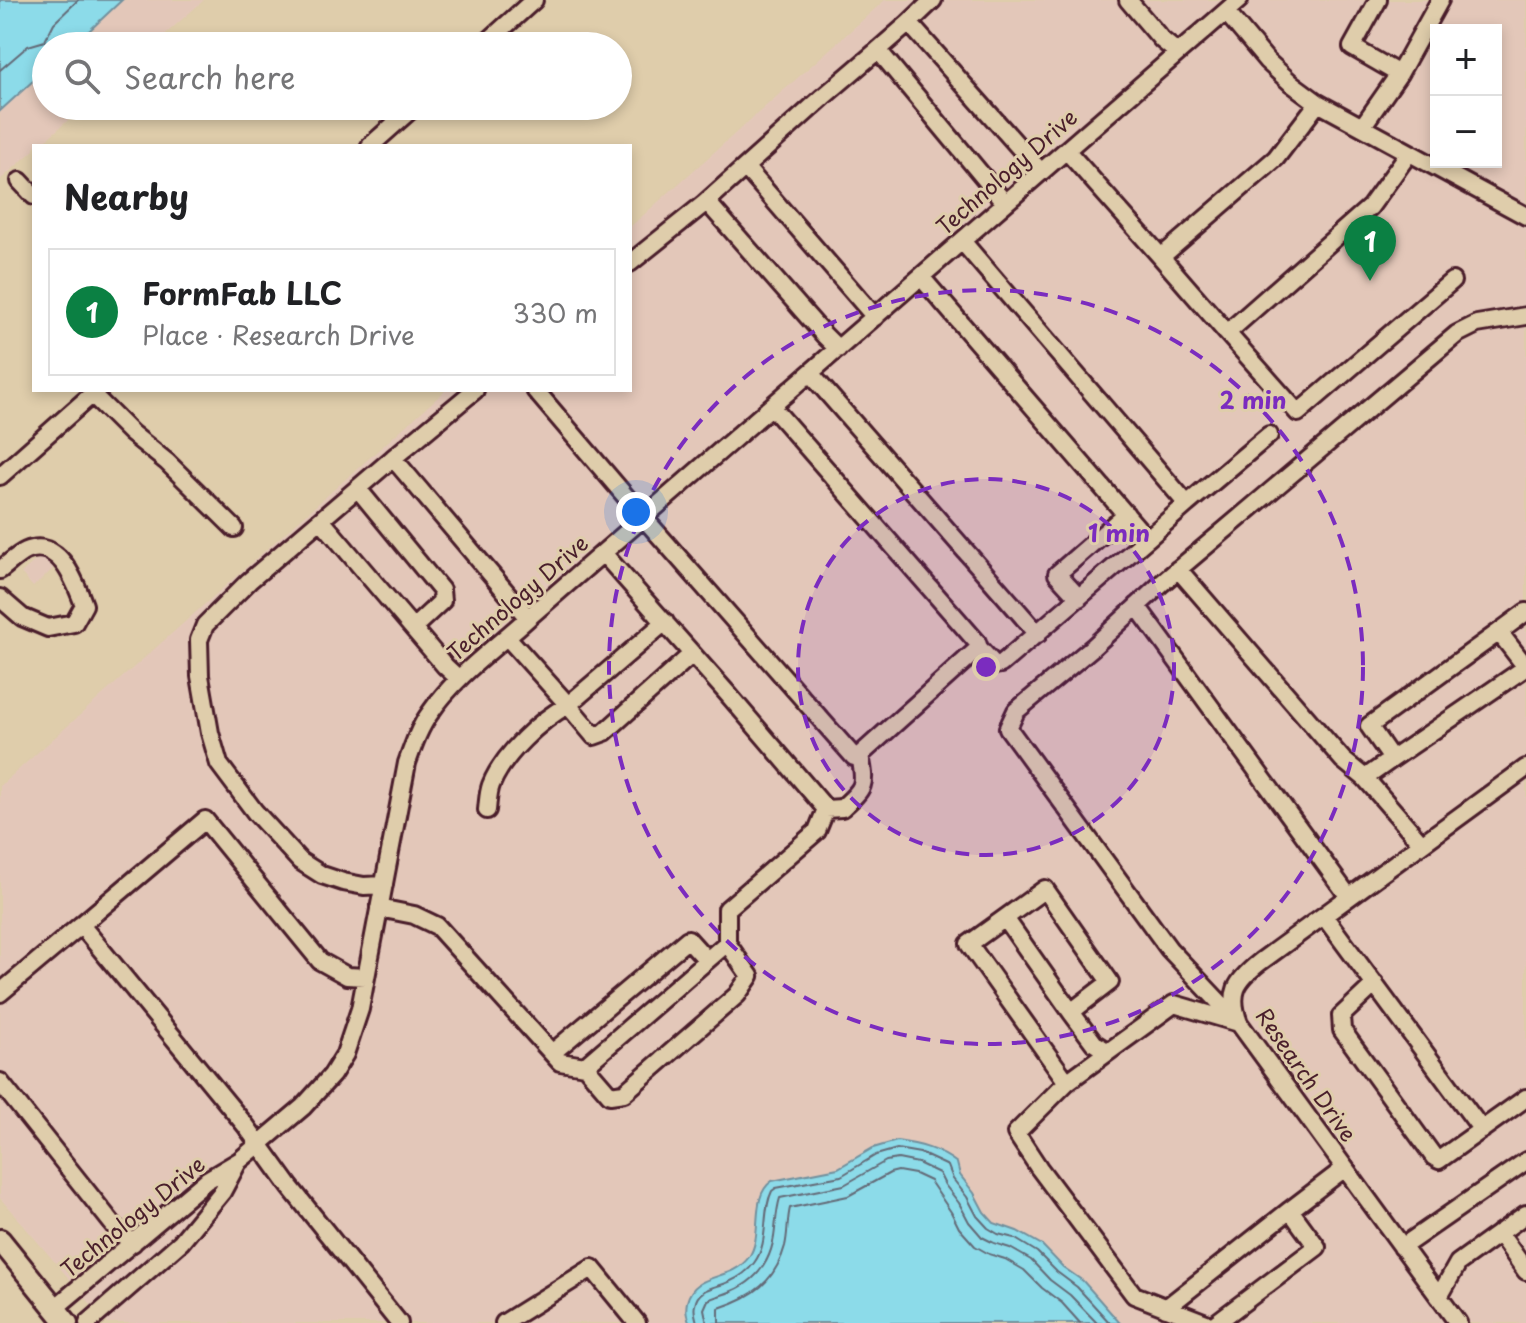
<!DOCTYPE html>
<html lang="en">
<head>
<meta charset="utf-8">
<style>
	:root { --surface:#fff; --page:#f6f6f6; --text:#202124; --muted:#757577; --line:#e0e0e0; --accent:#0b8043 }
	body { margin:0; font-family:"Playpen Sans",sans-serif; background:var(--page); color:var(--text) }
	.controls { position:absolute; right:24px; top:24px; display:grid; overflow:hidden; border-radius:0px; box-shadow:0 4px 12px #0003 }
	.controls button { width:72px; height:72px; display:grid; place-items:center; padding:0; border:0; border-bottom:2px solid var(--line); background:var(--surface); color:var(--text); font:40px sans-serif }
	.you { position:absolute; left:636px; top:512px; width:28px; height:28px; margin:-20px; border:6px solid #fff; border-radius:50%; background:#1a73e8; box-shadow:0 0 0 12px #1a73e833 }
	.badge { display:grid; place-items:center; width:52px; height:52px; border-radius:50%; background:var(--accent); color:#fff; font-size:26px; font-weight:700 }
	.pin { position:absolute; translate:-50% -66px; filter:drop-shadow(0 2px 4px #0008) }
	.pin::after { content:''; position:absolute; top:42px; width:28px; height:24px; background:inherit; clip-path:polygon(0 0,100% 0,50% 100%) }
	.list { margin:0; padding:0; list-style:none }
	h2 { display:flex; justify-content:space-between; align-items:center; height:104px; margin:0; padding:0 32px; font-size:34px }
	h2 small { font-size:26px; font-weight:400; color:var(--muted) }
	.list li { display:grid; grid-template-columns:52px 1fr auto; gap:24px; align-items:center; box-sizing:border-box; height:128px; margin:0 16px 16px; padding:0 16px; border:2px solid var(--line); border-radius:0px }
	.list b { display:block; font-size:30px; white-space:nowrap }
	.list p { margin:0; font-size:26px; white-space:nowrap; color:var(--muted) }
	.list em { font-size:26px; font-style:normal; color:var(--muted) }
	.icon { flex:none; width:44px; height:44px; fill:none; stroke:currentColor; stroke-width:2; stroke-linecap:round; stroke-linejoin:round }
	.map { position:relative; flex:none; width:1526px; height:1323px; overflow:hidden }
	.search { position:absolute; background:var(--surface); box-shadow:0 4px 12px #0003; left:32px; top:32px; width:600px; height:88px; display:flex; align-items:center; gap:20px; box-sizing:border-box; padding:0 28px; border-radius:44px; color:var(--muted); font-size:30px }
	.panel { position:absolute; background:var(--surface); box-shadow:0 4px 12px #0003; left:32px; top:144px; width:600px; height:248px; border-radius:0px }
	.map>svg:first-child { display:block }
	.built { fill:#e3c7b9; fill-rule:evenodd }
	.water { fill:#8cdbe9; stroke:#72909d; stroke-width:2 }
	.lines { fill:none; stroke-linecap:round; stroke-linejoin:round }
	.shore { stroke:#646a77; stroke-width:2 }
	.minor-casing { stroke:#4a1f2b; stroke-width:22 }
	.major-casing { stroke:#4a1f2b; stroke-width:26 }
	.minor { stroke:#dfcdab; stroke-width:16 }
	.major { stroke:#dfcdab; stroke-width:20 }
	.ring { fill:none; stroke:#7b2cbf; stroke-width:4; stroke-dasharray:14 10 }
	.labels { text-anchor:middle; stroke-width:6; stroke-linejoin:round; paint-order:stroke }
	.street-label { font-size:22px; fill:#4a1f2b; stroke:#dfcdab }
	.centre { fill:#7b2cbf; stroke:#dfcdab; stroke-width:4 }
	.ring-label { font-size:24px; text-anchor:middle; font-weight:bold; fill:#7b2cbf; stroke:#dfcdab; stroke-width:6; stroke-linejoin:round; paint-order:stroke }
</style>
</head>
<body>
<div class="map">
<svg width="1526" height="1323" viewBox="0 0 1526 1323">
	<rect width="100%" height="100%" fill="#dfcdab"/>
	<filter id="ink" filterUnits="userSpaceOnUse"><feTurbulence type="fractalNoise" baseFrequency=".0125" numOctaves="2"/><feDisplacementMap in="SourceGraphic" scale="16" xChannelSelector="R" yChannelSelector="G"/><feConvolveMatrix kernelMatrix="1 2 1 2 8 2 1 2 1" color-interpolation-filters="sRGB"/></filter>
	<g filter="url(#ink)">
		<!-- built -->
		<path class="built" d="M0 0H204L152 46H46V106H84L39 146H34V150L0 180Z
			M885 0H1526V1323H107L0 1198V786L446 390H630V227ZM1436 30H1496V162H1436Z
			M43 554 55 567 33 587 21 573Z"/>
		<!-- water -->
		<path class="water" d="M0 0H122L73 46H46V69L0 111Z
			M897 1141C919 1144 939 1149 957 1163L960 1175 974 1193 984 1212 994 1223 1017 1231 1042 1245 1063 1267 1083 1281 1120 1323H690C683 1310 686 1293 699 1284 714 1274 735 1276 749 1257 764 1235 749 1197 772 1181L838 1168 873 1148Z"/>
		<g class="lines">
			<!-- shore -->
			<path class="shore" d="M0 70 28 46 45 41 54 23 78 0
				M697 1323C696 1317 693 1311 695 1305 698 1287 716 1288 729 1282 738 1278 748 1271 754 1263 770 1242 761 1213 772 1191L776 1188 841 1176 876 1155 897 1149 920 1153 948 1166 953 1179 967 1197 977 1216 988 1228 998 1234 1014 1238 1037 1252 1057 1272 1077 1287 1110 1323
				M707 1323 704 1309 708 1300C716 1296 724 1295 732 1291 756 1281 770 1262 774 1237 776 1224 776 1211 780 1198L844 1185 886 1161 898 1159 918 1163 939 1173 945 1185 959 1203 969 1222 982 1237 994 1243 1010 1248 1031 1260 1050 1280 1070 1295 1097 1323
				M719 1323V1308C753 1297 775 1282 785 1246 788 1234 787 1220 790 1208L848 1196 890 1173 898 1171 915 1174 930 1181 951 1212 959 1228 975 1246 989 1254 1005 1259 1024 1270 1042 1288 1062 1303 1080 1323"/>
			<!-- minor casing -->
			<g class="minor-casing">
				<path id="minor" d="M1128 0 1162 40 1178 53
					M1378 0 1352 47 1399 74
					M1226 12 1267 61 1291 83 1318 103 1526 216
					M909 23 933 0
					M483 46 534 0
					M878 50 909 23 1041 172
					M1362 127 1399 74 1440 0
					M370 146 415 106
					M1066 150 1161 257 1276 158 1318 103
					M745 167 875 317
					M20 181 34 196
					M705 203 823 97 878 50 1005 203
					M962 241 1187 504 1269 435
					M1161 257 1227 333 1370 207 1409 153
					M630 263 705 203H708L824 335 838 349
					M921 277 1147 539 1001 664 995 665 979 648
					M1227 333 1298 413 1452 281
					M810 373 1038 634
					M475 390 393 458 528 618
					M535 390 644 518 854 757 860 755 979 648 977 642 772 407
					M92 394 131 433 167 462 234 528
					M0 476 97 390
					M358 489 441 590 442 601 413 628
					M321 520 445 666 459 679
					M1147 539 1187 504
					M1178 569 1343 760 1365 778
					M0 570C8 564 17 555 26 551 59 537 75 581 84 605L74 623 48 628 22 617 0 598
					M1079 598 1057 574 1126 514
					M1137 606 1349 897
					M1526 612 1499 632 1526 667
					M507 637 568 705 665 622
					M1392 759 1525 668
					M826 809 842 808C865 787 866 786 860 755
					M487 810C488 802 488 793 491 785 503 755 540 720 568 705L594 736 605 732 692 654
					M1422 844 1365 778 1392 759 1369 726 1499 632
					M384 885 364 886 343 882 322 875 300 861 255 812 219 764 210 733 200 676 199 640 205 625 249 581 393 458
					M379 908 414 915 437 926 560 1062 585 1066 727 943V909L817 831 826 809 727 693 603 553
					M1324 916 1482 1130
					M1005 918 1071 1012
					M81 925 205 820 320 961 347 976 366 977
					M1375 984 1341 1016 1342 1030 1434 1157 1439 1160 1526 1098
					M0 993 81 925 246 1126 290 1187 399 1323
					M1239 1023 1169 949 1008 728 1016 711 1093 647 1162 583 1457 334 1477 324 1526 316
					M552 1053 688 939 707 960
					M585 1066 610 1095 624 1093 737 995 750 976 727 943
					M0 1082 119 1232 133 1243
					M1067 1082 1108 1052
					M1499 1233 1526 1271
					M1402 1247 1526 1161
					M1439 1297 1458 1263 1526 1214
					M55 1308 207 1180 239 1161 303 1107 332 1075 345 1054 360 1009 407 763C413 746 419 728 430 713 455 676 495 648 528 618L1239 0
					M1166 1308 1290 1210
					M88 1323 181 1242 222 1192 238 1162
					M504 1323 592 1268 637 1323
					M1206 1323 1134 1295 1039 1168 1016 1133 1067 1082 969 944 1045 889 1110 982 1071 1012 1094 1043 1108 1052 1174 1004 1239 1023
					M1216 1323 1317 1247 1290 1210 1345 1168
					M1458 1323 1239 1023C1228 993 1236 981 1260 962L1526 768"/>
			</g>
			<!-- major casing -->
			<g class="major-casing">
				<path id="major" d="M0 1240 67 1323"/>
			</g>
			<!-- minor -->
			<use href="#minor" class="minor"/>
			<!-- major -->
			<use href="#major" class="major"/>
		</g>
	</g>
	<!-- distance rings -->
	<circle cx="986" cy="667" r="188" fill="#7b2cbf" fill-opacity=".12"/>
	<g class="ring">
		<circle cx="986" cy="667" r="188"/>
		<circle cx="986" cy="667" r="377"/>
	</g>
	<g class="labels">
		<!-- street labels -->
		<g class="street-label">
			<text transform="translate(1007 172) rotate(-41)" y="8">Technology Drive</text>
			<text transform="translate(518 598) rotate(-41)" y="8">Technology Drive</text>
			<text transform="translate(1306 1075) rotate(55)" y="8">Research Drive</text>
			<text transform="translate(133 1217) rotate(-39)" y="8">Technology Drive</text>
		</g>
	</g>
	<circle cx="986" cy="667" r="12" class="centre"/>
	<g class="ring-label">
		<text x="1253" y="409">2 min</text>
		<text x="1119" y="542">1 min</text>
	</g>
</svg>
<div class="controls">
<button>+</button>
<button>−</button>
</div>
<div class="you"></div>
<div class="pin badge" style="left:1370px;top:281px">1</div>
<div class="search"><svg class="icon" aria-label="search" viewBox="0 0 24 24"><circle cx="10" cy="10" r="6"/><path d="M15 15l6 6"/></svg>Search here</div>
<section class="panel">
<h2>Nearby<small></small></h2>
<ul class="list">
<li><span class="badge">1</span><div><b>FormFab LLC</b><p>Place · Research Drive</p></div><em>330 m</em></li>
</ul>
</section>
</div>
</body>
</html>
